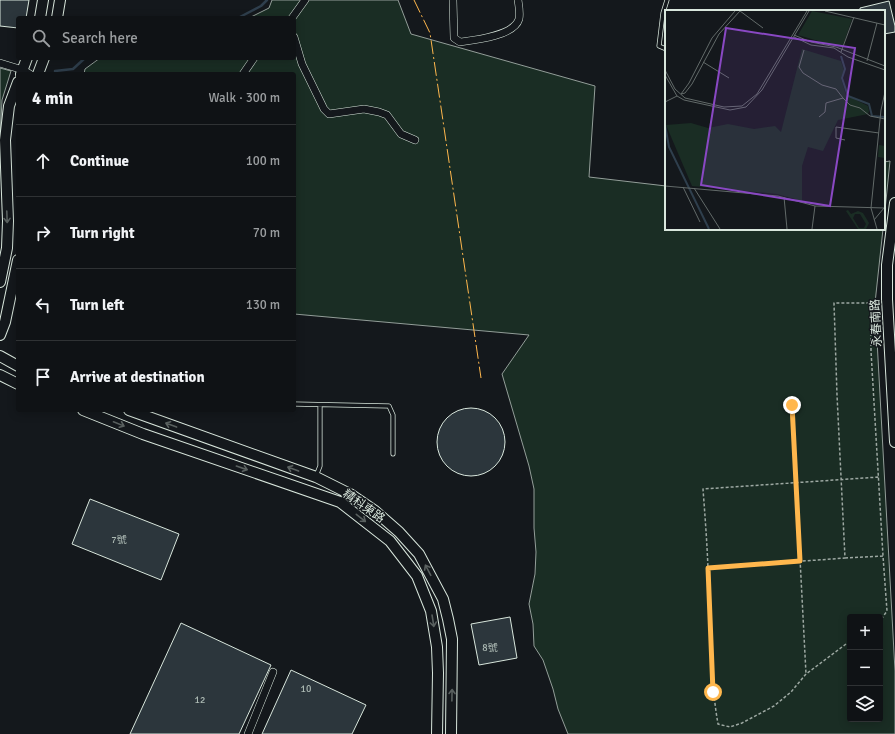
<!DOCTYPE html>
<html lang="en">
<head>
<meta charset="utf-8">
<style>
	:root { --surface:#0f1215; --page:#1d2022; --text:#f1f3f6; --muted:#9b9ea0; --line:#2f3234 }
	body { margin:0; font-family:Signika,"Noto Sans TC",sans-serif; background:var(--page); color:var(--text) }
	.controls { position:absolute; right:12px; bottom:12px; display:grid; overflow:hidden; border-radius:4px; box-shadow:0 2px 10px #0003 }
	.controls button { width:36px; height:36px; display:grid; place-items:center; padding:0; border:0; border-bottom:1px solid var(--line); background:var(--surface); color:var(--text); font:20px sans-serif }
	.stop { position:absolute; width:12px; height:12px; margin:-9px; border:3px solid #ffb74d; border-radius:50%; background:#fff }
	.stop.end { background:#ffb74d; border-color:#fff; box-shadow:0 1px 4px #0008 }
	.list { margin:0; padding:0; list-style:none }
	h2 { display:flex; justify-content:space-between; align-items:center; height:52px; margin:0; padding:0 16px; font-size:17px }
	h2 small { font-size:13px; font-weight:400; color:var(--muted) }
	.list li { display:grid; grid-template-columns:26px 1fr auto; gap:12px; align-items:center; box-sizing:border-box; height:72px; padding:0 16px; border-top:1px solid var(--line) }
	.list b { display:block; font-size:15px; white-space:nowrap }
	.list em { font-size:13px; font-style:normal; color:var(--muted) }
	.icon { flex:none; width:22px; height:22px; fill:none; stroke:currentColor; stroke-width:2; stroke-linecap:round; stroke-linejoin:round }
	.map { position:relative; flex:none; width:895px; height:734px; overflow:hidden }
	.search { position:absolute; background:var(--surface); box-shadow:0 2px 10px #0003; left:16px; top:16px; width:280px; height:44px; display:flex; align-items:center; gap:10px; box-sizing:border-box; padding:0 14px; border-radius:4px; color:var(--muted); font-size:15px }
	.panel { position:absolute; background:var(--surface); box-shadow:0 2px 10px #0003; left:16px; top:72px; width:280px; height:340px; border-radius:4px }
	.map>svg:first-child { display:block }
	.green { fill:#1a2d24; stroke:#939e99; fill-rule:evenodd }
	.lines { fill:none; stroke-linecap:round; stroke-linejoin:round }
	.stream { stroke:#2f3f4d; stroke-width:2.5 }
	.building { fill:#2c363c; stroke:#d8e6dc }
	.lane-casing { stroke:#d8e6dc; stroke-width:5 }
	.street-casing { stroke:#d8e6dc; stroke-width:8 }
	.secondary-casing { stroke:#d8e6dc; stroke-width:12 }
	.path { stroke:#9da8a2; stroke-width:1.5; stroke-dasharray:3 2; stroke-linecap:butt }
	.lane { stroke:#14181c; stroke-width:3.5 }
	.street { stroke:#14181c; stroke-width:7 }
	.secondary { stroke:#14181c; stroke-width:10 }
	.power { stroke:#ffb74d; stroke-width:1; stroke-dasharray:14 3 2 3; stroke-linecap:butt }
	.oneway { stroke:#59605f }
	.route { stroke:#ffb74d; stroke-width:5 }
	.labels { text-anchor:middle; stroke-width:3; stroke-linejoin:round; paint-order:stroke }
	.number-label { font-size:10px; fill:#adbab4 }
	.street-label { font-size:12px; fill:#d8e6dc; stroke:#14181c }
	.inset-river { fill:none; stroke:#2f3f4d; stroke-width:2 }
	.inset-road { fill:none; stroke:#626a69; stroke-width:1 }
	.view { fill:#8948c3; fill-opacity:0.15; stroke:#8948c3; stroke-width:2 }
	.inset-edge { fill:none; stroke:#d8e6dc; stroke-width:2 }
</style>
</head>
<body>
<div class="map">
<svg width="895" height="734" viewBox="0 0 895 734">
	<rect width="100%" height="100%" fill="#14181c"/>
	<!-- green -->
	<path class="green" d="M272 0H398L411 34 595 86 589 177 666 186V229H883L875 303 895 671V734H568L558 709 553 689 543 660 534 646 533 624 529 604 535 574 536 552 534 528V489L529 466 502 374 529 335 294 314V74H84L85 69 100 58H294V18H249L269 8ZM850 617H880V719H850Z
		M0 68 11 71 2 100 0 140Z
		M890 161 884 220V162Z"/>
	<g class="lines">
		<!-- stream -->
		<path class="stream" d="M238 18 261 6 267 0
			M55 71 73 69 85 58"/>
	</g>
	<!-- building -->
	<path class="building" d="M0 0H29L26 18H18V28L0 26Z
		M889 1 895 26V32L884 34V11H860V8Z
		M437 442a34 34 0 1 1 68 0a34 34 0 1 1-68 0Z
		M90 499 179 534 161 580 72 544Z
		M510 617 517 658 479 665 471 624Z
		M181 623 271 665 239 734H130Z
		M291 670 366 705 352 734H262Z"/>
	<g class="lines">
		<!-- lane casing -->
		<g class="lane-casing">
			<path id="lane" d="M666 49 659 46 663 13 667 0
				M294 404 389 406 393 415V454
				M316 476 320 466V406"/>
		</g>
		<!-- street casing -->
		<g class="street-casing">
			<path id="street" d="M453 0 454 38 460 42C475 40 514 36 519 19 520 14 519 6 518 0
				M292 18 305 0
				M294 37 302 64 324 109 329 114 364 109 379 112 387 115 401 134 415 140
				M0 63 23 70 30 74
				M243 74 254 58
				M248 734 273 672"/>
		</g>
		<!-- secondary casing -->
		<g class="secondary-casing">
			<path id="secondary" d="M40 18 43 0
				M57 18 60 0
				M21 74 27 58
				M38 74 44 58
				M895 203 887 265V299L895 442
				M0 282 7 248 8 221 5 140 9 106 18 82
				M0 335 5 322 18 260
				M0 356 18 366
				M0 375 18 384
				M83 410 143 434 340 502 390 541 417 576 431 611 437 647 438 673 437 734
				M129 410 316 477 350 494 375 511 399 532 419 554 443 599 448 619 452 639 451 734"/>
		</g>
		<!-- path -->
		<path class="path" d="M871 303V351L883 556
			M792 405 806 674
			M845 558 883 556 887 611 880 621
			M708 568 845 558 837 395 834 303H871L878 301
			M850 641 806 674 791 692 774 706 742 723 730 727 718 724C709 672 711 621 708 569 707 542 705 516 703 489L879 477"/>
		<!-- lane -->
		<use href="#lane" class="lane"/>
		<!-- street -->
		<use href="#street" class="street"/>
		<!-- secondary -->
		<use href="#secondary" class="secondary"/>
		<!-- power -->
		<path class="power" d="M414 0 430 33 481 378"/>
	</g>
	<!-- one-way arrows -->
	<defs><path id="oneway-shaft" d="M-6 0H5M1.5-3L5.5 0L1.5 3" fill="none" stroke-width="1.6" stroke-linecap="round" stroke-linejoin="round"/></defs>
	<g class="oneway">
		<use href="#oneway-shaft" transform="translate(7 217) rotate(88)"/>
		<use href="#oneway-shaft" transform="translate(119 424) rotate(22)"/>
		<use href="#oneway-shaft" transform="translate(171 425) rotate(-160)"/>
		<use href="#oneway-shaft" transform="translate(242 468) rotate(19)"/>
		<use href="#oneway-shaft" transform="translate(293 469) rotate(-160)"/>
		<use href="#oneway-shaft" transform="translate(361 518) rotate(38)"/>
		<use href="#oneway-shaft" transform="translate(428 570) rotate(-118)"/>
		<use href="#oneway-shaft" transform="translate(433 621) rotate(81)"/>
		<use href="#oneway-shaft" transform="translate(452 695) rotate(-89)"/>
	</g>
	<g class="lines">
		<!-- route -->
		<path class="route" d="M713 692 708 568 800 561 792 405"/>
	</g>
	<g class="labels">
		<!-- number labels -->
		<g class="number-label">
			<text x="119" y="543">7號</text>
			<text x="490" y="651">8號</text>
			<text x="306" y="692">10</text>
			<text x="200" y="703">12</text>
		</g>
		<!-- street labels -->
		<g class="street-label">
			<text transform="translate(876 323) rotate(-93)" y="4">永春南路</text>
			<text transform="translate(364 506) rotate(35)" y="4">精科東路</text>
		</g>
	</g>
	<!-- overview -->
	<g transform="translate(665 10)">
		<rect width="220" height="220" fill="#14181c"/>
		<path d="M147 1 187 9 177 38 133 25ZM137 39 176 51 179 60 176 68 181 85 203 96 204 101 203 104 173 110 158 141 143 137 137 156V191L112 184 27 176 1 115 26 113 43 118 63 114 89 119 110 116 116 122ZM214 135 220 136V148L213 147ZM183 200 186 204 193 201 198 203 204 213 201 219H193L181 201ZM190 204H195L201 214 199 218H194L188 208Z" fill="#1a2d24" fill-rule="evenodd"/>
		<path class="inset-river" d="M176 46 180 59 177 68 183 86 204 94 207 106 220 107M0 115 4 137 44 219"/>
		<path class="inset-road" d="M75 1 98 18M160 1 220 15M129 25 146 32 171 37 220 56M129 27 146 35 169 38 183 47 220 60M139 40 134 57 138 63 157 75 171 79 178 88 161 93 160 102 154 107M176 42 189 7M202 51 212 13M38 52 64 68M0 60 10 79 20 88 59 97 77 96 92 84 142 1M0 65 12 86 19 90 65 100 81 97 97 80 144 1M16 84 20 83 27 74 54 24 75 1M16 84 24 73 47 28 70 1M178 88 185 95 195 98 205 106 220 109M0 92 12 86M180 130 171 128V117L214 123M0 176 113 186 150 196 220 198M18 177 35 212M29 178 55 219M119 187 122 219M209 210 219 198M147 219 150 196M212 219 206 198 216 100 220 82"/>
		<path class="view" d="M61 18 190 38 165 196 36 175Z"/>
		<rect width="220" height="220" class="inset-edge"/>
	</g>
</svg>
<div class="controls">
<button>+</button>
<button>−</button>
<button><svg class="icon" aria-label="layers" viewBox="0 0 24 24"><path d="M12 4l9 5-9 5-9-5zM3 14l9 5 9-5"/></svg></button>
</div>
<div class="stop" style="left:713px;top:692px"></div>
<div class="stop end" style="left:792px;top:405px"></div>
<div class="search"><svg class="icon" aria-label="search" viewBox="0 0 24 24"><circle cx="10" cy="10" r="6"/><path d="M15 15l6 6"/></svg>Search here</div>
<section class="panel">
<h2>4 min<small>Walk · 300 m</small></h2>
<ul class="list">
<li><svg class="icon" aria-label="ahead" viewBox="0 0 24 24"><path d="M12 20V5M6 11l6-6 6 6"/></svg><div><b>Continue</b></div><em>100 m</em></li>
<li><svg class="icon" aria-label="right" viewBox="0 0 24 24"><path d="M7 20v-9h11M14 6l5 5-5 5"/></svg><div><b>Turn right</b></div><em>70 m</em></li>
<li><svg class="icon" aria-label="left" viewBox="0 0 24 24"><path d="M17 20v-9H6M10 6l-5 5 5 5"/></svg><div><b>Turn left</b></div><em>130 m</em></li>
<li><svg class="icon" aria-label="arrive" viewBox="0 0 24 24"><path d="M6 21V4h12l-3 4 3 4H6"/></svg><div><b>Arrive at destination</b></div></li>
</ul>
</section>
</div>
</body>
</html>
